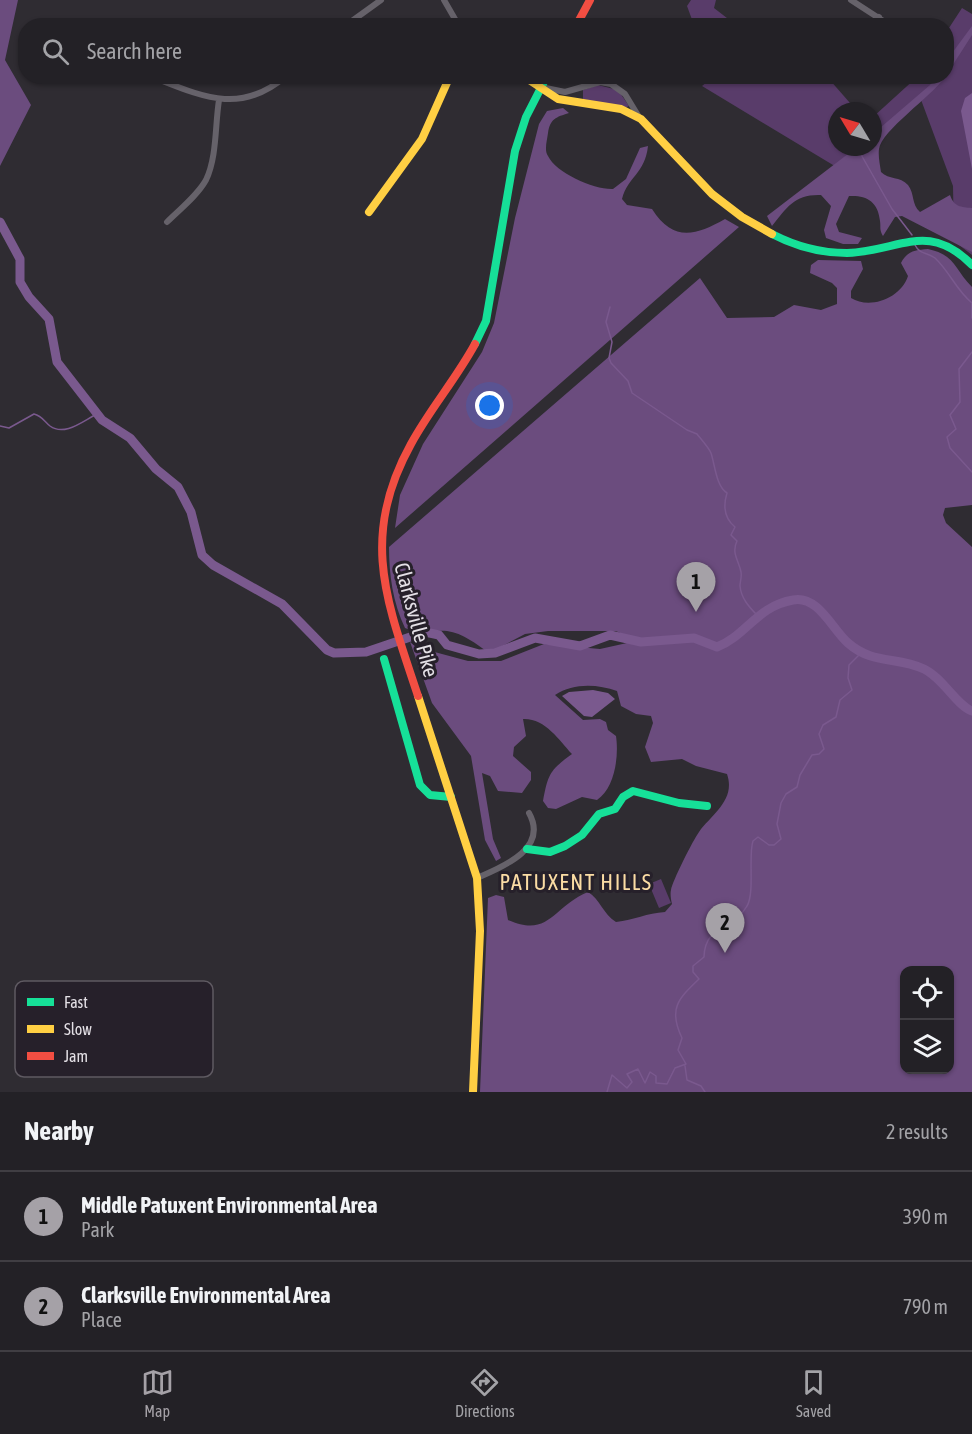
<!DOCTYPE html>
<html lang="en">
<head>
<meta charset="utf-8">
<style>
	:root { --surface:#232126; --page:#2f2e32; --text:#f1f3f6; --muted:#a3a3a7; --line:#403e43; --accent:#a5a1a7 }
	body { margin:0; font-family:"Asap Condensed",sans-serif; background:var(--page); color:var(--text) }
	.controls { position:absolute; right:18px; bottom:18px; display:grid; overflow:hidden; border-radius:12px; box-shadow:0 2px 4px #0004 }
	.controls button { width:54px; height:54px; display:grid; place-items:center; padding:0; border:0; border-bottom:2px solid var(--line); background:var(--surface); color:var(--text); font:30px sans-serif }
	.compass { position:absolute; left:828px; top:102px; width:54px; height:54px; border-radius:50%; background:var(--surface); box-shadow:0 2px 4px #0004; rotate:308deg }
	.you { position:absolute; left:490px; top:406px; width:21px; height:21px; margin:-15px; border:4px solid #fff; border-radius:50%; background:#1a73e8; box-shadow:0 0 0 9px #1a73e833 }
	.badge { display:grid; place-items:center; width:39px; height:39px; border-radius:50%; background:var(--accent); color:#111; font-size:20px; font-weight:700 }
	.pin { position:absolute; translate:-50% -50px; filter:drop-shadow(0 2px 3px #0008) }
	.pin::after { content:''; position:absolute; top:32px; width:21px; height:18px; background:inherit; clip-path:polygon(0 0,100% 0,50% 100%) }
	.list { margin:0; padding:0; list-style:none }
	h2 { display:flex; justify-content:space-between; align-items:center; height:78px; margin:0; padding:0 24px; font-size:26px }
	h2 small { font-size:20px; font-weight:400; color:var(--muted) }
	.list li { display:grid; grid-template-columns:39px 1fr auto; gap:18px; align-items:center; box-sizing:border-box; height:90px; padding:0 24px; border-top:2px solid var(--line) }
	.list b { display:block; font-size:22px; white-space:nowrap }
	.list p { margin:0; font-size:20px; white-space:nowrap; color:var(--muted) }
	.list em { font-size:20px; font-style:normal; color:var(--muted) }
	.icon { flex:none; width:33px; height:33px; fill:none; stroke:currentColor; stroke-width:2; stroke-linecap:round; stroke-linejoin:round }
	.map { position:relative; flex:none; width:972px; height:1092px; overflow:hidden }
	.search { position:absolute; background:var(--surface); box-shadow:0 2px 4px #0004; left:18px; right:18px; top:18px; height:66px; display:flex; align-items:center; gap:15px; box-sizing:border-box; padding:0 21px; border-radius:24px; color:var(--muted); font-size:22px }
	.sheet { height:258px; background:var(--surface) }
	nav { display:flex; justify-content:space-around; align-items:center; box-sizing:border-box; height:84px; border-top:2px solid var(--line); background:var(--surface); font-size:16px; color:var(--muted) }
	nav a { display:grid; justify-items:center; gap:3px }
	nav .on { color:var(--accent) }
	.map>svg:first-child { display:block }
	.green { fill:#593c6a }
	.forest { fill:#6b4c7e; fill-rule:evenodd }
	.water { fill:#7a598e }
	.lines { fill:none; stroke-linecap:round; stroke-linejoin:round }
	.stream { stroke:#7a598e; stroke-width:1.5 }
	.river { stroke:#7a598e; stroke-width:9 }
	.street { stroke:#66626a; stroke-width:6 }
	.fast { stroke:#16e098; stroke-width:8 }
	.slow { stroke:#ffcf43; stroke-width:8 }
	.jam { stroke:#f24e42; stroke-width:8 }
	.labels { text-anchor:middle; stroke-width:6; stroke-linejoin:round; paint-order:stroke }
	.street-label { font-size:21px; fill:#e4e0e6; stroke:#26202a }
	.neighbourhood-label { font-size:22px; letter-spacing:1.5px; fill:#fbdca4; stroke:#26202a }
	.key { fill:#26202a; stroke:#5f5a62; stroke-width:1.5 }
	.key-label { font-size:16px; fill:#e4e0e6 }
</style>
</head>
<body>
<div class="map">
<svg width="972" height="1092" viewBox="0 0 972 1092">
	<rect width="100%" height="100%" fill="#2f2c32"/>
	<!-- green -->
	<path class="green" d="M691 0H716L714 8 736 25H694L687 6Z
		M962 8 972 14V255L954 241 953 186 920 97 873 137V117L917 77 946 76 947 31Z
		M809 76 816 80 832 77 829 79 857 111H837V147H861L838 168 702 86 713 77Z
		M598 85 618 90 629 106 625 108 583 99V90Z
		M661 879 671 903 659 908 649 884Z"/>
	<!-- forest -->
	<path class="forest" d="M0 0H18L5 60 31 105 0 166Z
		M972 26V35L947 74V60Z
		M935 77H945C932 96 881 131 879 149 878 156 880 165 881 172 889 180 900 176 908 185 915 194 911 204 920 212L950 195C954 207 961 207 972 208V252L902 216 895 217 883 236C879 229 881 228 880 221 878 201 866 195 849 196L836 224 839 232 862 238 858 244H843L826 238 824 230 831 206 821 195C795 194 787 207 772 226L767 216 857 147H873V134L930 85Z
		M563 108 569 113C556 117 550 119 548 133 547 141 544 150 548 156 556 173 595 190 613 189L626 179 640 148 648 146C645 174 628 176 622 199L627 205 652 209C673 242 695 236 725 219L739 227 395 528 400 495 423 444 482 352 494 323 515 218 539 124 547 111Z
		M928 249C956 255 954 269 972 287V505L945 508 943 515 946 523 972 547V1092H480L488 898 496 895 504 897 508 920C550 938 552 907 588 892 600 899 603 914 616 922 634 920 647 913 665 912L672 904C671 900 670 894 671 890 672 882 693 840 699 832 712 814 736 800 727 774L696 766 682 759 651 762 645 747 653 723 651 716 636 714 621 706 617 691C597 684 573 683 555 695L583 720 600 719 606 722 608 730 616 736C619 756 615 788 597 800L582 797 556 809 548 808 543 801C548 774 550 770 572 754 559 740 545 718 523 719L526 736 514 747 513 756 531 772V780L522 793 498 791 490 776 482 773 493 839 501 858 496 861 485 840 471 756 432 703 410 642 416 647 468 661H501L544 644 600 649 636 641 616 631H548L525 634 489 653C476 644 463 633 447 631 432 630 419 634 405 628 393 603 389 575 389 547L700 278 727 318 774 317 794 305 821 310 837 304V288L832 283 810 273 811 265 818 260 861 261 863 269 851 291V298C870 310 901 298 908 276L901 263C907 251 915 250 928 249ZM904 970H950V1070H904Z"/>
	<!-- water -->
	<path class="water" d="M972 93V169L961 111 965 98Z
		M593 690 608 693 615 699 592 717 584 716 562 696 569 692Z"/>
	<g class="lines">
		<!-- stream -->
		<path class="stream" d="M859 151 892 209 912 235
			M915 245C920 255 927 252 935 258 950 272 956 290 972 303
			M972 304V318
			M610 307 606 322 612 342 609 358 611 363 628 381 632 393 687 430 697 434C701 439 709 448 711 453 715 465 716 486 727 493 723 506 724 518 735 527L731 535 737 541C731 553 739 561 741 572 742 577 740 581 740 586 741 598 749 607 757 615
			M972 352 959 369 960 402 950 415 956 429 947 437 950 448 972 472
			M0 426 9 428 34 414C42 416 44 421 50 426 65 437 84 420 97 414
			M685 1066 687 1080 701 1086 705 1092
			M607 1092 612 1075 627 1088 632 1082 627 1074 638 1069 645 1083 650 1072 656 1076V1083L667 1084 675 1068 686 1064 678 1050 682 1038C668 1009 678 999 699 979L693 972V966L704 957C705 924 733 931 747 906 755 893 748 855 753 841L758 837 769 845H774L781 839 777 824 781 803 786 794 797 787 800 775 812 755 819 754 824 749 819 734 823 725 836 717 840 700 852 690 848 678 849 665 861 653"/>
		<!-- river -->
		<path class="river" d="M0 222 20 259V282L29 297 49 319 57 362 102 420 130 438 156 469 178 487 191 512 202 555 213 565 282 604 327 650 334 653 366 652 425 632 439 635 447 645 479 654 495 653 535 638 580 646 610 635 641 642 694 638 717 647C746 636 757 606 793 600 818 595 832 629 848 643 873 665 897 656 924 669 943 678 957 706 972 711"/>
		<!-- street -->
		<path class="street" d="M444 0 459 26
			M851 0 891 26
			M345 26 381 0
			M874 26 879 17
			M150 76C201 96 240 116 286 76
			M541 87 565 92 600 82 611 84 625 94 639 117
			M167 222C180 209 197 196 206 180 217 157 215 125 219 100
			M477 878C502 867 549 849 529 813"/>
		<!-- fast -->
		<path class="fast" d="M772 234C795 246 821 253 847 253 900 251 928 220 972 265
			M475 344 486 321 515 151 526 117 547 76
			M384 659 420 785 430 795 451 797
			M527 849 550 852 565 846 582 835 599 814 615 809 623 797 633 791 679 803 707 806"/>
		<!-- slow -->
		<path class="slow" d="M523 76 558 99 621 109 641 119 712 194 742 217 772 234
			M369 212 422 139 450 76
			M418 696 477 878 480 931 473 1092"/>
		<!-- jam -->
		<path class="jam" d="M576 26 590 0
			M418 696C387 602 359 538 411 444 430 409 456 379 475 344"/>
	</g>
	<g class="labels">
		<!-- street labels -->
		<g class="street-label">
			<text transform="translate(416 620) rotate(75)" y="7">Clarksville Pike</text>
		</g>
		<!-- neighbourhood labels -->
		<g class="neighbourhood-label">
			<text x="576" y="890">PATUXENT HILLS</text>
		</g>
	</g>
	<!-- legend -->
	<rect x="15" y="981" width="198" height="96" rx="9" class="key"/>
	<rect x="27" y="998" width="27" height="8" fill="#16e098"/>
	<rect x="27" y="1025" width="27" height="8" fill="#ffcf43"/>
	<rect x="27" y="1052" width="27" height="8" fill="#f24e42"/>
	<g class="key-label">
		<text x="64" y="1008">Fast</text>
		<text x="64" y="1035">Slow</text>
		<text x="64" y="1062">Jam</text>
	</g>
</svg>
<div class="controls">
<button><svg class="icon" aria-label="locate" viewBox="0 0 24 24"><circle cx="12" cy="12" r="6"/><path d="M12 2v4M12 18v4M2 12h4M18 12h4"/></svg></button>
<button><svg class="icon" aria-label="layers" viewBox="0 0 24 24"><path d="M12 4l9 5-9 5-9-5zM3 14l9 5 9-5"/></svg></button>
</div>
<svg class="compass" viewBox="-18 -18 36 36"><path d="M0-13l5 13h-10z" fill="#e53935"/><path d="M0 13l5-13h-10z" fill="#a3a3a7"/></svg>
<div class="you"></div>
<div class="pin badge" style="left:696px;top:612px">1</div>
<div class="pin badge" style="left:725px;top:953px">2</div>
<div class="search"><svg class="icon" aria-label="search" viewBox="0 0 24 24"><circle cx="10" cy="10" r="6"/><path d="M15 15l6 6"/></svg>Search here</div>
</div>
<section class="sheet">
<h2>Nearby<small>2 results</small></h2>
<ul class="list">
<li><span class="badge">1</span><div><b>Middle Patuxent Environmental Area</b><p>Park</p></div><em>390 m</em></li>
<li><span class="badge">2</span><div><b>Clarksville Environmental Area</b><p>Place</p></div><em>790 m</em></li>
</ul>
</section>
<nav>
<a class="on"><svg class="icon" aria-label="map" viewBox="0 0 24 24"><path d="M3 6l6-2 6 2 6-2v14l-6 2-6-2-6 2zM9 4v14M15 6v14"/></svg>Map</a>
<a><svg class="icon" aria-label="directions" viewBox="0 0 24 24"><path d="M12 3l9 9-9 9-9-9zM9 14v-3h6M13 9l2 2-2 2"/></svg>Directions</a>
<a><svg class="icon" aria-label="saved" viewBox="0 0 24 24"><path d="M7 4h10v16l-5-4-5 4z"/></svg>Saved</a>
</nav>
</body>
</html>
